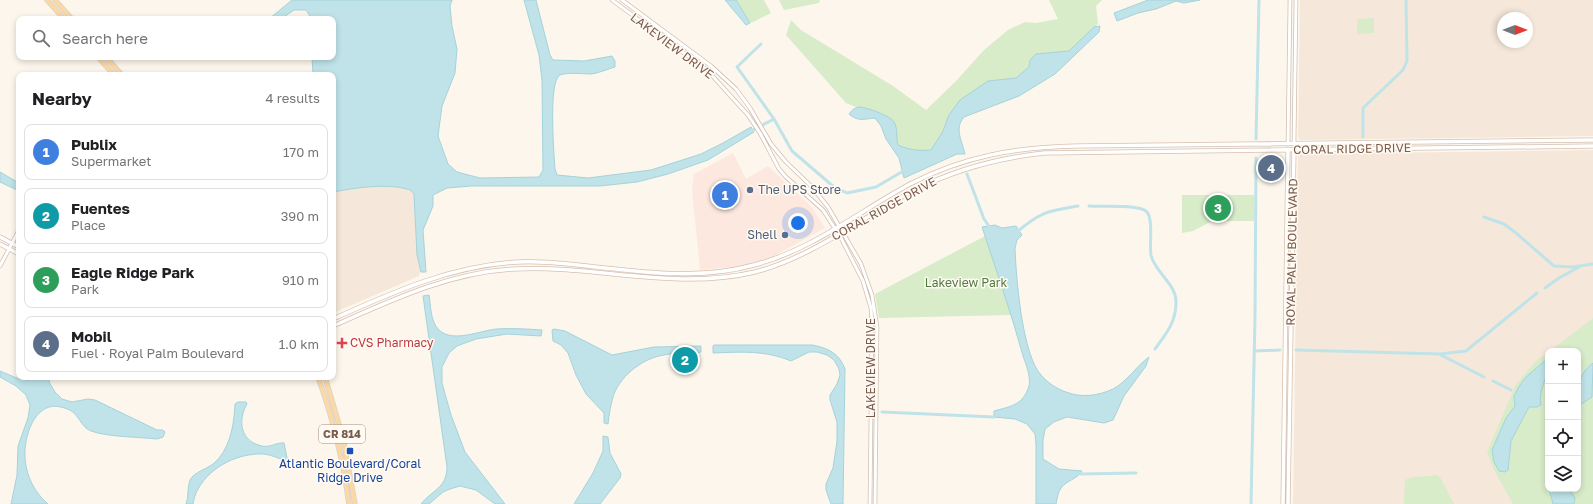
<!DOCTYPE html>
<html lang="en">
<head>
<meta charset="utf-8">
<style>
	:root { --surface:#fff; --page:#f2f2f2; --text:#202124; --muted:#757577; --line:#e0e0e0; --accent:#e76f51 }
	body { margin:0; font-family:"Golos Text",sans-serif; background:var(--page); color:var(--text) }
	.controls { position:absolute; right:12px; bottom:12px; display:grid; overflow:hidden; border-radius:8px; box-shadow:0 2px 6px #0003 }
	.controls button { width:36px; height:36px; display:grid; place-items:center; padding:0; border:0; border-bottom:1px solid var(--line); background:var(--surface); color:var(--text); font:20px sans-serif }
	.compass { position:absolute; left:1497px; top:12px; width:36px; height:36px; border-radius:50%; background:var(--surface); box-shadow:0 2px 6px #0003; rotate:90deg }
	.you { position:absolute; left:798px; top:223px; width:14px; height:14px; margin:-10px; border:3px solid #fff; border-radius:50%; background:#1a73e8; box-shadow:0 0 0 6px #1a73e833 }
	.badge { display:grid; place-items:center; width:26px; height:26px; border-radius:50%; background:var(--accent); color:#fff; font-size:13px; font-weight:700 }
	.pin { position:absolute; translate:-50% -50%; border:2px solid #fff; box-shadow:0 1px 4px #0006 }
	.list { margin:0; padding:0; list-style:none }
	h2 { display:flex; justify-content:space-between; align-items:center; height:52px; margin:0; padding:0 16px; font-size:17px }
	h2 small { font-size:13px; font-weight:400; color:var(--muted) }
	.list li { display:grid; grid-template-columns:26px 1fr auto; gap:12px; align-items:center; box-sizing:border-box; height:56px; margin:0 8px 8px; padding:0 8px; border:1px solid var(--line); border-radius:8px }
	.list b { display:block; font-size:15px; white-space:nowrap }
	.list p { margin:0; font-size:13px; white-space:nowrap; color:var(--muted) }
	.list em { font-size:13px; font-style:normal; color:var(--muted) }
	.icon { flex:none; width:22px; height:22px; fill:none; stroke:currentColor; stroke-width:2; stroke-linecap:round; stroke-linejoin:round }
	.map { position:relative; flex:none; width:1593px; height:504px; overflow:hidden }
	.search { position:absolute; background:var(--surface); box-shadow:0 2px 6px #0003; left:16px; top:16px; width:320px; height:44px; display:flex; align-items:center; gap:10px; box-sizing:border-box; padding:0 14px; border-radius:8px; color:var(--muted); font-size:15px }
	.panel { position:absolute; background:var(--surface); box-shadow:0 2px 6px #0003; left:16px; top:72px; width:320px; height:308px; border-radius:8px }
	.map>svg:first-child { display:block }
	.residential { fill:#f5e8da; fill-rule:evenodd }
	.commercial { fill:#fde8e0 }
	.green { fill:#d8ecc9 }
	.water { fill:#bfe3e8; stroke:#a5d3da }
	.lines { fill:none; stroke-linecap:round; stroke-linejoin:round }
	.canal { stroke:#bfe3e8; stroke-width:3 }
	.tertiary-casing { stroke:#d1beb0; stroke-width:4.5 }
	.secondary-casing { stroke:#d6c0b0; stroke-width:5 }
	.primary-casing { stroke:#dad1cd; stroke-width:5.5 }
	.tertiary { stroke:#fff; stroke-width:3 }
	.secondary { stroke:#fff; stroke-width:3.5 }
	.primary { stroke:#fbd9a5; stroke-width:4 }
	.service-dot { fill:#5c6f8a; stroke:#fffaf3; stroke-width:1.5 }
	.health-dot { fill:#e0444e; stroke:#fffaf3; stroke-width:1.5 }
	.transit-dot { fill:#1a4fb4; stroke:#fffaf3; stroke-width:1.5 }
	.labels { text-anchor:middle; stroke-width:3; stroke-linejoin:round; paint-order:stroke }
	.shield { fill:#fffaf3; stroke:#a28b7f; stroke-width:1 }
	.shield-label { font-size:11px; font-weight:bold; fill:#7a5c4d }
	.street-label { font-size:12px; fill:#7a5c4d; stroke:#fffaf3 }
	.service-label { font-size:12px; fill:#4e5e75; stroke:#fffaf3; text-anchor:start }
	.park-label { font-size:12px; fill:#537a41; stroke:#fffaf3 }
	.health-label { font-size:12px; fill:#be3a42; stroke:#fffaf3; text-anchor:start }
	.transit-label { font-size:12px; fill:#164399; stroke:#fffaf3 }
</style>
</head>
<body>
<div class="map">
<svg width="1593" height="504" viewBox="0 0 1593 504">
	<rect width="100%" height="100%" fill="#fdf6ec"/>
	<!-- residential -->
	<path class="residential" d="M1300 0H1593V136L1300 140 1298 137ZM1503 18H1527V42H1503Z
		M1593 150V504H1293L1298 154ZM1548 351H1578V489H1548Z
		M363 183 417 189 422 268 419 276 333 313V188Z"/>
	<!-- commercial -->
	<path class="commercial" d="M733 153 746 179 768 166 812 207 825 228 772 257 748 265 700 270 692 189 694 174Z"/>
	<!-- green -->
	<path class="green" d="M736 0H764L771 13 753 22 750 23Z
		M779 0H820L819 3 784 10Z
		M1049 0H1102L1096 6 1098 24 1070 51 1037 54 1017 85 949 119 937 159 902 152 875 115 846 103 786 35 791 20 801 30 893 86 926 110 956 81 984 50 1008 30 1025 22 1036 23 1058 19Z
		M1374 18V33L1357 34V19Z
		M1182 195H1254V221H1212L1193 231 1182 233Z
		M985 236 1011 315 879 318 875 294Z
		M1593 318V504H1513L1494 470 1487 452 1516 384 1535 362 1548 352V489H1578V351H1550Z
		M1436 475 1440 477 1454 504H1404L1405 480C1412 475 1427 477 1436 475Z"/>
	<!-- water -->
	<path class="water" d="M292 0H452L450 6 452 26 457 49 455 73 442 106 438 136 448 164 457 172 480 178 539 177 543 170 542 80 539 55 524 0H536L550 55 553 60 584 61 612 56 615 61V67C608 69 599 73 591 74 582 74 569 72 560 75 548 81 554 154 555 169L557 175 588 178 651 170 701 154 723 143 751 127 754 132 708 160 668 174 637 182 600 186H471L447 188 433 195V206L423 230 426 272H421L417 255 414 194C412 192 410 189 407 189 385 183 355 188 333 192V75H313L312 57H333V19H312L306 10H294L281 19H269Z
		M725 0H736L750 23 746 25Z
		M1148 0H1200L1184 3 1176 1 1156 9 1138 13 1117 21 1114 13Z
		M1100 26 1099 32 1055 74 1019 96 964 117C954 128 962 141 965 154H957L904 178 899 158 886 139 881 126 875 118C864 119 858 122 849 114 852 110 854 108 859 107 866 107 891 116 894 122 898 128 896 138 898 145 909 150 918 151 931 150L943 131 949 115 960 100 988 81 1016 78 1029 67 1030 60 1036 54 1069 51 1094 27Z
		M0 172 19 183V191L0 182Z
		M995 225 1002 228 1016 226 1022 235 1017 240 1015 248C1016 277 1022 354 1041 375 1048 383 1057 389 1066 392 1081 398 1098 396 1113 389 1128 381 1136 366 1149 357L1146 366 1124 396 1113 420 1104 423 1067 417 1054 422 1045 429 1043 440V459L1059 469 1082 471C1076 480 1067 480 1061 488 1058 492 1057 499 1056 504H1036V444L1035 434 1027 424 1015 419 994 417V411C1012 406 1023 405 1029 386 1031 377 1026 364 1023 356 1011 312 996 270 982 227Z
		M429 295C431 306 430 321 439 330 453 343 479 331 496 329 511 328 527 329 542 330L541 336 507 334 476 339 457 346 449 353 442 367V383L451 415 465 452 505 504H495L476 490 460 486 450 489 443 492 429 504H421C432 490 447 488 447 467L423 296Z
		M554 329 565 331 612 355 654 347 701 346V352C689 355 676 352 664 355 644 358 622 374 614 394 611 403 609 414 608 424L604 423V413L586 394 576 375 568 353 561 345 553 341 552 330Z
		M714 345H812C828 348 839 353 845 369L843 504H831L826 490V484L833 468 837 441V422L830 400V395L837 384 840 375 839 369 834 360 827 355 817 352H809L791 361C765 350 740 352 713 353V346Z
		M1548 358C1548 362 1548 365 1548 369 1546 381 1538 392 1541 405L1537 407H1529L1511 441 1508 470 1505 472 1499 471 1494 462 1492 450 1506 418 1515 406 1514 396 1520 385 1526 377Z
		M1593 363 1592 397 1578 406C1578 388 1577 375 1593 363Z
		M0 371 19 379 29 380 35 377H50L49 382 55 392 62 399 72 402 88 399 95 400 157 430H163L165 432 163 437 157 439C139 437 107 437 91 431 83 428 80 419 74 413 71 410 65 408 61 407 37 401 26 431 25 450 24 471 32 490 48 504H11L17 475 18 446 28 418 30 405 26 395 16 386 0 377Z
		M238 402H246L247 404C237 421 241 442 262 446 270 448 277 442 284 443L287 458 285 461C279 458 271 455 264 454 238 453 211 466 198 489 195 494 194 499 193 504H186C189 497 187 487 190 480 194 472 207 469 213 464 230 450 234 425 235 404Z
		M603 436 608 437 610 453 621 474 620 478 600 504H574L593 473 603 451Z
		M1549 489H1569L1575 498 1574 504H1553Z"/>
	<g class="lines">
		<!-- canal -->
		<path class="canal" d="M761 44 737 67 774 119 792 151 834 187 847 193 876 187 905 170
			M753 130 774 119
			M1363 137V108L1403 70 1407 61 1406 0
			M1256 139 1259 0
			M967 174 984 219 991 229
			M1089 206C1100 207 1138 204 1146 211 1154 218 1149 244 1151 255 1155 273 1177 284 1176 303 1176 322 1166 334 1155 349
			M1484 217 1504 224 1516 233 1554 266 1572 267 1593 264
			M1017 232C1040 212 1048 211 1078 206
			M1545 288 1559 278 1579 267
			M1296 350 1440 354 1466 351 1537 293
			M1254 351 1280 350
			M1441 355 1484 377
			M1493 381 1511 390
			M882 412 994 417
			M1080 474 1136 473
			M1251 504 1255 317 1256 158"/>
		<!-- tertiary casing -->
		<g class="tertiary-casing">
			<path id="tertiary" d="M612 0 707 70 748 115 760 133 779 169 786 177 823 210 841 238 863 281 871 308 872 324 870 504
				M622 0 711 66 736 89 750 108 771 144 786 162 811 186 828 207 861 264 872 295 877 327 875 504
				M1288 144 1290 0
				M1294 144 1296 0
				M0 266 19 230"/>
		</g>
		<!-- secondary casing -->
		<g class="secondary-casing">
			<path id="secondary" d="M0 237 19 247
				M0 244 19 254
				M333 319C393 292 453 265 519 262 539 261 559 263 578 265 636 271 697 281 754 265 812 250 858 212 910 184 964 156 1017 147 1077 146L1593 140
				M333 326C392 300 450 272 515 269 595 265 675 291 755 272 813 257 862 217 915 190 956 169 998 158 1044 153L1593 146
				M1283 504 1288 149
				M1288 504 1294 149"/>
		</g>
		<!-- primary casing -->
		<g class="primary-casing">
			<path id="primary" d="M47 0 64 19
				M55 0 72 19
				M98 57 114 75
				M106 57 122 75
				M318 377C333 418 343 461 349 504
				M325 377 343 438 355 504"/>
		</g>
		<!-- tertiary -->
		<use href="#tertiary" class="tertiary"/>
		<!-- secondary -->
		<use href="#secondary" class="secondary"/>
		<!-- primary -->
		<use href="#primary" class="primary"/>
	</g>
	<!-- markers -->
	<g class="service-dot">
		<circle cx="750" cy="190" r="4"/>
		<circle cx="785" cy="235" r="4"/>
	</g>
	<path class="health-dot" d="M340 337h4v4h4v4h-4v4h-4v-4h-4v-4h4z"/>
	<rect class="transit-dot" x="346" y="447" width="8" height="8" rx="2"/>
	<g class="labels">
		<!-- shield labels -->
		<rect class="shield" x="319" y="425" width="46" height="18" rx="3"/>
		<g class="shield-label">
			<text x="342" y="438">CR 814</text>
		</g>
		<!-- street labels -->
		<g class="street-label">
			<text transform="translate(672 46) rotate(37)" y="4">LAKEVIEW DRIVE</text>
			<text transform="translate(1352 149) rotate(-1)" y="4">CORAL RIDGE DRIVE</text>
			<text transform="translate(884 209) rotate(-29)" y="4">CORAL RIDGE DRIVE</text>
			<text transform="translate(1292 252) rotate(-89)" y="4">ROYAL PALM BOULEVARD</text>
			<text transform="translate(871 368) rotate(-90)" y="4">LAKEVIEW DRIVE</text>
		</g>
		<!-- service labels -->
		<g class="service-label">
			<text x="758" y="194">The UPS Store</text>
			<text x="777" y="239" text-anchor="end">Shell</text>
		</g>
		<!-- park labels -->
		<g class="park-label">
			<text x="966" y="287">Lakeview Park</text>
		</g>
		<!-- health labels -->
		<g class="health-label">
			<text x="350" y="347">CVS Pharmacy</text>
		</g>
		<!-- transit labels -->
		<g class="transit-label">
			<text x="350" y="468">Atlantic Boulevard/Coral<tspan x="350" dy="14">Ridge Drive</tspan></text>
		</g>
	</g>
</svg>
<div class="controls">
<button>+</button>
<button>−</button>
<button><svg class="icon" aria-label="locate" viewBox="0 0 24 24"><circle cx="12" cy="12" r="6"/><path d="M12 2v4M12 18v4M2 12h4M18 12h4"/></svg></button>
<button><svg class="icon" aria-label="layers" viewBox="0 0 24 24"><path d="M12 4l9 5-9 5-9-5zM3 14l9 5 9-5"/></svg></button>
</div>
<svg class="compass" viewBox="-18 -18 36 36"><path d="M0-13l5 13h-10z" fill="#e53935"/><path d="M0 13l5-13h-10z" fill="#757577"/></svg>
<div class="you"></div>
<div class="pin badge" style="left:725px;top:195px;background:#3f7fe0">1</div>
<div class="pin badge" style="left:685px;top:360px;background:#0f9aa8">2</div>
<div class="pin badge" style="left:1218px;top:208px;background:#2e9e5b">3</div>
<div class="pin badge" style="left:1271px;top:168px;background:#5c6f8a">4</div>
<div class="search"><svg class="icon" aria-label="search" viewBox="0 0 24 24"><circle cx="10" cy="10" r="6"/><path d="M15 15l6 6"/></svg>Search here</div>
<section class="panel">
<h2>Nearby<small>4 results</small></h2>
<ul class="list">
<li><span class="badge" style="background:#3f7fe0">1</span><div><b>Publix</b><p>Supermarket</p></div><em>170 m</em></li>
<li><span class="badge" style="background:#0f9aa8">2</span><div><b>Fuentes</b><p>Place</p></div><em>390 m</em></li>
<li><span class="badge" style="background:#2e9e5b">3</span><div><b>Eagle Ridge Park</b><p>Park</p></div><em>910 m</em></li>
<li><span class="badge" style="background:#5c6f8a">4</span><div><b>Mobil</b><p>Fuel · Royal Palm Boulevard</p></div><em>1.0 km</em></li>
</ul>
</section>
</div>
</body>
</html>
